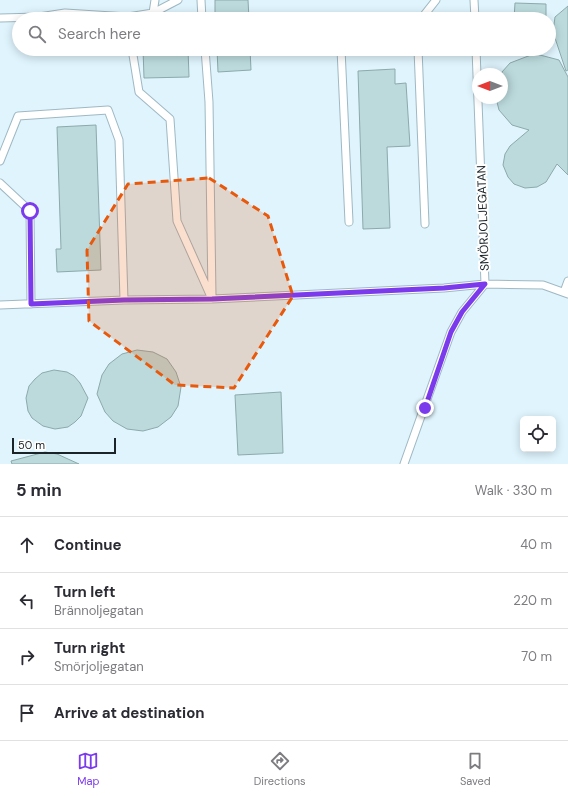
<!DOCTYPE html>
<html lang="en">
<head>
<meta charset="utf-8">
<style>
	:root { --surface:#fff; --page:#f2f2f3; --text:#2b2b33; --muted:#7c7c81; --line:#e1e1e2; --accent:#7c3aed }
	body { margin:0; font-family:"DM Sans",sans-serif; background:var(--page); color:var(--text) }
	.controls { position:absolute; right:12px; bottom:12px; display:grid; overflow:hidden; border-radius:6px; box-shadow:0 2px 10px #0003 }
	.controls button { width:36px; height:36px; display:grid; place-items:center; padding:0; border:0; border-bottom:1px solid var(--line); background:var(--surface); color:var(--text); font:20px sans-serif }
	.compass { position:absolute; left:472px; top:68px; width:36px; height:36px; border-radius:50%; background:var(--surface); box-shadow:0 2px 10px #0003; rotate:270deg }
	.scale { position:absolute; left:12px; bottom:10px; width:104px; box-sizing:border-box; padding-left:4px; border:2px solid #1a2327; border-top:0; font-size:11px; line-height:14px; white-space:nowrap; color:#1a2327; -webkit-text-stroke:3px #fff; paint-order:stroke }
	.stop { position:absolute; width:12px; height:12px; margin:-9px; border:3px solid #7c3aed; border-radius:50%; background:#fff }
	.stop.end { background:#7c3aed; border-color:#fff; box-shadow:0 1px 4px #0008 }
	.list { margin:0; padding:0; list-style:none }
	h2 { display:flex; justify-content:space-between; align-items:center; height:52px; margin:0; padding:0 16px; font-size:17px }
	h2 small { font-size:13px; font-weight:400; color:var(--muted) }
	.list li { display:grid; grid-template-columns:26px 1fr auto; gap:12px; align-items:center; box-sizing:border-box; height:56px; padding:0 16px; border-top:1px solid var(--line) }
	.list b { display:block; font-size:15px; white-space:nowrap }
	.list p { margin:0; font-size:13px; white-space:nowrap; color:var(--muted) }
	.list em { font-size:13px; font-style:normal; color:var(--muted) }
	.icon { flex:none; width:22px; height:22px; fill:none; stroke:currentColor; stroke-width:2; stroke-linecap:round; stroke-linejoin:round }
	.map { position:relative; flex:none; width:568px; height:464px; overflow:hidden }
	.search { position:absolute; background:var(--surface); box-shadow:0 2px 10px #0003; left:12px; right:12px; top:12px; height:44px; display:flex; align-items:center; gap:10px; box-sizing:border-box; padding:0 14px; border-radius:22px; color:var(--muted); font-size:15px }
	.sheet { height:276px; background:var(--surface) }
	nav { display:flex; justify-content:space-around; align-items:center; box-sizing:border-box; height:56px; border-top:1px solid var(--line); background:var(--surface); font-size:11px; color:var(--muted) }
	nav a { display:grid; justify-items:center; gap:2px }
	nav .on { color:var(--accent) }
	.map>svg:first-child { display:block }
	.building { fill:#bcdadc; stroke:#8ca9ab }
	.lines { fill:none; stroke-linecap:round; stroke-linejoin:round }
	.service-casing { stroke:#9fb8c3; stroke-width:9 }
	.service { stroke:#fff; stroke-width:7 }
	.route { stroke:#7c3aed; stroke-width:5 }
	.marked { fill:#e8590c; fill-opacity:0.2; stroke:#e8590c; stroke-width:3; stroke-dasharray:8 5; stroke-linejoin:round }
	.labels { text-anchor:middle; stroke-width:4; stroke-linejoin:round; paint-order:stroke }
	.street-label { font-size:12px; fill:#1a2327; stroke:#fff }
</style>
</head>
<body>
<div class="map">
<svg width="568" height="464" viewBox="0 0 568 464">
	<rect width="100%" height="100%" fill="#dff4fd"/>
	<!-- building -->
	<path class="building" d="M215 0H248L249 19H215Z
		M515 3 546 4V19H514Z
		M568 6V70L566 71 553 32 555 17Z
		M143 49H188L189 77 144 78Z
		M217 49H250L251 70 218 72Z
		M531 55H540L559 60 568 77V175L557 164 546 182 537 187 525 188 514 184 508 177 503 165 505 154 510 146 529 130 512 125 499 110 496 98H502V72L510 63Z
		M395 69V84L406 83 410 146 387 147 390 228 363 229 358 71Z
		M96 125 101 270 57 272 56 249H61L57 127Z
		M137 350 153 352 167 359 176 372 181 387 178 406 171 417 158 427 143 431 127 429 113 421 105 412 97 394 102 375 109 364 122 354Z
		M54 370 67 372 74 376 80 383 88 398 81 416 75 422 68 427 55 429 43 426 32 418 28 411 26 398 29 386 35 379 42 373Z
		M281 392 283 453 238 455 235 395Z
		M45 452 57 454 79 464H12L11 461Z"/>
	<g class="lines">
		<!-- service casing -->
		<g class="service-casing">
			<path id="service" d="M201 0 202 19
				M474 0 475 19
				M151 15 153 13 155 0
				M0 18 39 17 65 13 128 17 153 13 178 0
				M421 19 436 0
				M132 49 139 92 170 119 177 221 212 299
				M205 49 209 102 212 295
				M341 49 349 222
				M418 49 425 224
				M0 161 18 116 108 110 119 140 124 300
				M0 183 30 211 31 304
				M564 292 568 281
				M0 305 124 300 212 299 444 288 485 284 543 285 568 294
				M404 464 451 332 462 312 485 284 476 49"/>
		</g>
		<!-- service -->
		<use href="#service" class="service"/>
	</g>
	<g class="lines">
		<!-- route -->
		<path class="route" d="M30 211 31 304 124 300 212 299 444 288 485 284 462 312 451 332 425 408"/>
	</g>
	<!-- marked area -->
	<path class="marked" d="M209 178 268 216 293 296 234 388 175 385 89 321 87 250 128 184Z"/>
	<g class="labels">
		<!-- street labels -->
		<g class="street-label">
			<text transform="translate(483 218) rotate(-92)" y="4">SMÖRJOLJEGATAN</text>
		</g>
	</g>
</svg>
<div class="controls">
<button><svg class="icon" aria-label="locate" viewBox="0 0 24 24"><circle cx="12" cy="12" r="6"/><path d="M12 2v4M12 18v4M2 12h4M18 12h4"/></svg></button>
</div>
<svg class="compass" viewBox="-18 -18 36 36"><path d="M0-13l5 13h-10z" fill="#e53935"/><path d="M0 13l5-13h-10z" fill="#7c7c81"/></svg>
<div class="scale">50 m</div>
<div class="stop" style="left:30px;top:211px"></div>
<div class="stop end" style="left:425px;top:408px"></div>
<div class="search"><svg class="icon" aria-label="search" viewBox="0 0 24 24"><circle cx="10" cy="10" r="6"/><path d="M15 15l6 6"/></svg>Search here</div>
</div>
<section class="sheet">
<h2>5 min<small>Walk · 330 m</small></h2>
<ul class="list">
<li><svg class="icon" aria-label="ahead" viewBox="0 0 24 24"><path d="M12 20V5M6 11l6-6 6 6"/></svg><div><b>Continue</b></div><em>40 m</em></li>
<li><svg class="icon" aria-label="left" viewBox="0 0 24 24"><path d="M17 20v-9H6M10 6l-5 5 5 5"/></svg><div><b>Turn left</b><p>Brännoljegatan</p></div><em>220 m</em></li>
<li><svg class="icon" aria-label="right" viewBox="0 0 24 24"><path d="M7 20v-9h11M14 6l5 5-5 5"/></svg><div><b>Turn right</b><p>Smörjoljegatan</p></div><em>70 m</em></li>
<li><svg class="icon" aria-label="arrive" viewBox="0 0 24 24"><path d="M6 21V4h12l-3 4 3 4H6"/></svg><div><b>Arrive at destination</b></div></li>
</ul>
</section>
<nav>
<a class="on"><svg class="icon" aria-label="map" viewBox="0 0 24 24"><path d="M3 6l6-2 6 2 6-2v14l-6 2-6-2-6 2zM9 4v14M15 6v14"/></svg>Map</a>
<a><svg class="icon" aria-label="directions" viewBox="0 0 24 24"><path d="M12 3l9 9-9 9-9-9zM9 14v-3h6M13 9l2 2-2 2"/></svg>Directions</a>
<a><svg class="icon" aria-label="saved" viewBox="0 0 24 24"><path d="M7 4h10v16l-5-4-5 4z"/></svg>Saved</a>
</nav>
</body>
</html>
